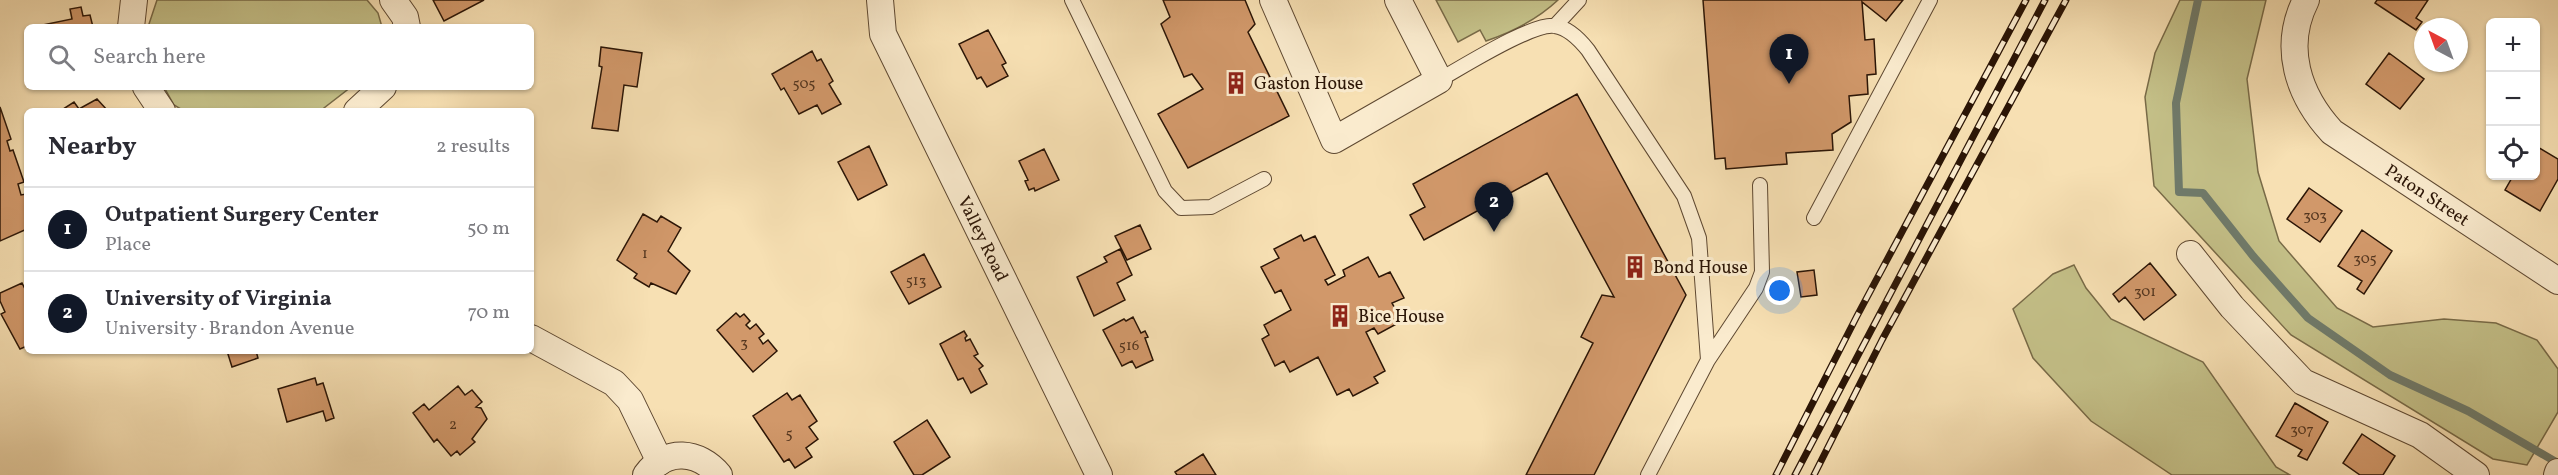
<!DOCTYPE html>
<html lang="en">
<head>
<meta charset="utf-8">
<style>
	:root { --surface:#fff; --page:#f7f7f7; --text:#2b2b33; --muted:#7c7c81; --line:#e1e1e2; --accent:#111827 }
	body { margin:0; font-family:Vollkorn,serif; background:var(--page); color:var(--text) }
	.controls { position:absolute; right:18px; top:18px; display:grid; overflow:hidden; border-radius:9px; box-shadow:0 2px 4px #0004 }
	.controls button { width:54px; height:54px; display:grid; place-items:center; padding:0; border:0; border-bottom:2px solid var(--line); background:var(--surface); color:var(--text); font:30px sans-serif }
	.compass { position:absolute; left:2414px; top:18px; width:54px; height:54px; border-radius:50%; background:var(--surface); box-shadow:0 2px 4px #0004; rotate:319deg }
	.you { position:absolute; left:1780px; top:291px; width:21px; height:21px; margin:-15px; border:4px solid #fff; border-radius:50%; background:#1a73e8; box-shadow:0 0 0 9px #1a73e833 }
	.badge { display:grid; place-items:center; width:39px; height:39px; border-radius:50%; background:var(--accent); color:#fff; font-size:20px; font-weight:700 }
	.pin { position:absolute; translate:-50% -50px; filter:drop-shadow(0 2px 3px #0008) }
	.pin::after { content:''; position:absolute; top:32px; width:21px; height:18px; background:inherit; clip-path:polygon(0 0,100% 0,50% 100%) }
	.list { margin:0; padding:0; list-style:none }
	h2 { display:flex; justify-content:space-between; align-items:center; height:78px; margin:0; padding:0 24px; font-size:26px }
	h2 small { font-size:20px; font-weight:400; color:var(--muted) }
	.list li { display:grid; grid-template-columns:39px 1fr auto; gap:18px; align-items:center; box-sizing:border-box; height:84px; padding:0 24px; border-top:2px solid var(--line) }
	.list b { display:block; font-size:22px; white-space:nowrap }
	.list p { margin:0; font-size:20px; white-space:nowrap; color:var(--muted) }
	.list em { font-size:20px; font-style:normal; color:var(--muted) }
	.icon { flex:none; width:33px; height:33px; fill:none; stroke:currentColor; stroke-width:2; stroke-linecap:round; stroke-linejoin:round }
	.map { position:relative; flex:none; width:2558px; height:475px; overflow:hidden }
	.search { position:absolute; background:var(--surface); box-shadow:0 2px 4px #0004; left:24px; top:24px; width:510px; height:66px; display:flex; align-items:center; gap:15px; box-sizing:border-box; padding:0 21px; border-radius:9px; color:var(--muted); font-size:22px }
	.panel { position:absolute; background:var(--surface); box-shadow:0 2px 4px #0004; left:24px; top:108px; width:510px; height:246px; border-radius:9px }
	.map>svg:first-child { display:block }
	.green { fill:#c4c088; stroke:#786a47; stroke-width:1.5 }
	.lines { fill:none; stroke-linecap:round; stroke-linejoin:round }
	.stream { stroke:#6f7a6a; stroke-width:8 }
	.building { fill:#d1986a; stroke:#2b1506; stroke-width:1.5 }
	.service-casing { stroke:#5e4831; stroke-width:16 }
	.minor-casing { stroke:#5e4831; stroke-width:28 }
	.service { stroke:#faebce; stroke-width:14 }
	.minor { stroke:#faebce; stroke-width:26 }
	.rail-casing { stroke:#2b1506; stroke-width:7 }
	.rail { stroke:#faebce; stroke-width:4.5; stroke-dasharray:14; stroke-linecap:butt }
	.labels { text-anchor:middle; stroke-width:6; stroke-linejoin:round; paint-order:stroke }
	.number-label { font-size:15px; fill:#54361f }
	.poi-label { font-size:18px; fill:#2b1506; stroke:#faebce; text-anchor:start }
	.street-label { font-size:18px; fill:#2b1506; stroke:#faebce }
</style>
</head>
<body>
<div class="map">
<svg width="2558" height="475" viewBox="0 0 2558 475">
	<rect width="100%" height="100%" fill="#f7e0b3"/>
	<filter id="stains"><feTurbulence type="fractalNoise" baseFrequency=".00333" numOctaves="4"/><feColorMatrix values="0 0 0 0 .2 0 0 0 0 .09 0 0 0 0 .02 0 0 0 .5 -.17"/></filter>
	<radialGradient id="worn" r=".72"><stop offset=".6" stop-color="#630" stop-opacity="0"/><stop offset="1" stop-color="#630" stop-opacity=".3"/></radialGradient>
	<!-- green -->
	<path class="green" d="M157 0H367L378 13 382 27H148Z
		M1436 0H1558C1538 19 1512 32 1486 41L1480 30 1458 42Z
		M2180 0H2266L2247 79 2258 172 2279 241 2337 308 2373 327 2444 319 2496 323 2537 340 2558 369V412L2527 465 2493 459 2291 335 2154 186 2145 97 2155 53Z
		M164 87H351L320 111H184L174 105Z
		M2074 265 2086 288 2111 319 2203 362 2276 467 2290 475H2172L2091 421 2033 358 2013 309 2053 274Z"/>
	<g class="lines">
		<!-- stream -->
		<path class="stream" d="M2198 0 2176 103 2179 192 2203 193 2253 256 2308 318 2390 375 2468 411 2558 463"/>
	</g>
	<!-- building -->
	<path class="building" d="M433 0H484L444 21Z
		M1163 0H1245L1255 24 1248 32 1289 116 1188 168 1158 114 1203 89 1192 74 1184 77 1161 24 1170 17Z
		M1703 0H1903L1886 21 1862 2 1865 40 1874 39 1876 74 1867 75 1868 94 1849 96 1851 122 1832 134 1833 150 1786 153 1787 164 1726 169 1725 158 1715 159Z
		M2377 0H2428L2416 18 2422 22 2416 30 2375 3Z
		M81 7 83 16 90 15 93 27H33L72 19 70 9Z
		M988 30 1006 63 1002 65 1008 76 987 87 981 77 977 79 959 44Z
		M601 47 642 53 637 87 624 85 618 131 592 128 602 67 599 66Z
		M812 51 817 61 821 59 833 81 829 84 841 104 822 114 817 105 799 114 784 88 781 90 772 74Z
		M2389 53 2424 79 2400 109 2366 84Z
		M1577 94 1686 295 1594 475H1526L1593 343 1581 337 1602 295 1614 297 1547 173 1424 240 1410 215 1425 207 1413 184Z
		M97 99 108 111H60L74 102 79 109Z
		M0 107 11 139 7 141 10 151 13 150 24 182 18 184 21 195 26 194 27 197V229L0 241Z
		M869 146 887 185 858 200 838 162Z
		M2536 146 2558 159V179L2540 211 2505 190 2513 176H2536Z
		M1044 149 1059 180 1035 191 1034 188 1029 190 1025 181 1028 180 1019 161Z
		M2309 188 2342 211 2320 242 2287 219Z
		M643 214 657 222 661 216 681 228 668 251 690 271 676 294 651 283 649 287 634 278 637 274 617 260Z
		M1140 225 1151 249 1127 260 1115 236Z
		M2362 230 2392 251 2364 294 2357 289 2362 281 2338 266Z
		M1301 235 1304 241 1315 236 1335 275 1325 280 1328 285 1345 276 1343 270 1368 257 1379 277 1390 272 1404 298 1392 303 1402 321 1378 334 1374 328 1366 332 1385 371 1374 377 1378 383 1353 396 1349 389 1337 395 1318 357 1290 372 1284 361 1275 366 1262 339 1269 335 1264 325 1291 310 1281 290 1275 293 1261 267 1279 258 1274 249Z
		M1120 249 1132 275 1117 283 1125 300 1094 316 1077 277 1107 262 1104 257Z
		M924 254 941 287 909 304 891 272Z
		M2150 263 2176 295 2144 320 2125 297 2119 302 2113 294Z
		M1814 270 1817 295 1801 297 1797 272Z
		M22 283 27 293V346L20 349 1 314 5 312 0 301V293Z
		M736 313 740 317 744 314 750 321 746 325 750 329 756 324 764 334 759 338 763 344 768 340 777 351 753 372 717 330Z
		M1133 317 1141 333 1145 331 1148 337 1145 338 1153 360 1136 368 1132 361 1122 366 1103 330 1124 319 1126 321Z
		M964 331 967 336 965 338 966 341 970 339 978 354 974 356 983 366 979 369 987 384 971 393 963 378 958 380 940 344Z
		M227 351H256L258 358 232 367Z
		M315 378 317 385 323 383 334 418 326 421 323 411 287 422 278 389Z
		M458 386 465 395 472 390 482 402 476 407 481 408 487 419 472 439 475 442 460 455 457 451 451 456 437 439 434 442 413 413 424 404 429 410Z
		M787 393 792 400 800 395 817 421 809 427 818 439 806 448 812 457 795 468 789 459 784 462 753 416Z
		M2295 403 2328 422 2307 460 2298 456 2302 450 2276 436Z
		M927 420 950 457 922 475H914L894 442Z
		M2362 434 2395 456 2383 475H2360L2343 463Z
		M1203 454 1216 475H1177L1175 472Z"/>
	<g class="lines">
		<!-- service casing -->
		<g class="service-casing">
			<path id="service" d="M1072 0 1165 191 1181 208 1211 207 1264 179
				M1555 26 1579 0
				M1439 80C1461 68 1533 22 1555 26 1569 28 1580 40 1588 50L1684 196 1699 238 1708 360 1648 475
				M1814 218 1930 0
				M1708 360 1756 288 1762 272 1760 185"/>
		</g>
		<!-- minor casing -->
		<g class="minor-casing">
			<g id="minor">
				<path d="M393 0 405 17 407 27"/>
				<path id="s1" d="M880 0 883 34 1099 475"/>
				<path d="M1273 0 1334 140 1439 80 1398 0"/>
				<path id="s2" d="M2306 0C2282 47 2298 95 2332 132L2558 281"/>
				<path d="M131 27 134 0"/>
				<path d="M146 87 162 111"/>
				<path d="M357 111 383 87"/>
				<path d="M2190 254 2232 307 2303 382 2420 435 2476 475"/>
				<path d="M531 338 614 383 630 400 660 462"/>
				<path d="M646 475C666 447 699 451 719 475"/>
				<path d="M2557 475 2558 472"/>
			</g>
		</g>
		<!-- service -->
		<use href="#service" class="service"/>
		<!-- minor -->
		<use href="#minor" class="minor"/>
		<!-- rail casing -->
		<g class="rail-casing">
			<path id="rail" d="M1776 475 1857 316 2026 0
				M1795 475 2045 0
				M1814 475 1882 340 2066 0"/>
		</g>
		<!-- rail -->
		<use href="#rail" class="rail"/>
	</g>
	<!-- icons -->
	<defs>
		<g id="building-bare" transform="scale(1.8)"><path d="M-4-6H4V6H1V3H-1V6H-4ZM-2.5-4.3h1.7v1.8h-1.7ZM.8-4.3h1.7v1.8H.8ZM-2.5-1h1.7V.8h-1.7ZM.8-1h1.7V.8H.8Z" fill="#8f2418" stroke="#faebce" stroke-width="2.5" paint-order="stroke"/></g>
	</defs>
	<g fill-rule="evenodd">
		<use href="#building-bare" x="1236" y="83"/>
		<use href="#building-bare" x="1635" y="267"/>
		<use href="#building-bare" x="1340" y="316"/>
	</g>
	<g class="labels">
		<!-- number labels -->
		<g class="number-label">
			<text x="804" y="88">505</text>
			<text x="2315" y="220">303</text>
			<text x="645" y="258">1</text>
			<text x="2365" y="263">305</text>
			<text x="916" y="285">513</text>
			<text x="2145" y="296">301</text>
			<text x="744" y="347">3</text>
			<text x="1129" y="350">516</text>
			<text x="453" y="429">2</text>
			<text x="2302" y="434">307</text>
			<text x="789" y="438">5</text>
		</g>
		<!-- poi labels -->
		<g class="poi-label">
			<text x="1254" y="89">Gaston House</text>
			<text x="1653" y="273">Bond House</text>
			<text x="1358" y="322">Bice House</text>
		</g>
		<!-- street labels -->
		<g class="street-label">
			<text dy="6" stroke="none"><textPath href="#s2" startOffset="258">Paton Street</textPath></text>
			<text dy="6" stroke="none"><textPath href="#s1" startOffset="262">Valley Road</textPath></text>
		</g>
	</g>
	<rect width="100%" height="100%" filter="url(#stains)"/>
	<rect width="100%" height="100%" fill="url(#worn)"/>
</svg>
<div class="controls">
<button>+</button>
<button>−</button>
<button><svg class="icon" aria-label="locate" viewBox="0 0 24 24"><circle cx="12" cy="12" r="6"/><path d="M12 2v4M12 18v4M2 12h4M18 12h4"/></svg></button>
</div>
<svg class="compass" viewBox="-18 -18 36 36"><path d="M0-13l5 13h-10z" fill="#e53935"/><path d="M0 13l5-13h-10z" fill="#7c7c81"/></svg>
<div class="you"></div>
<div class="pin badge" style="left:1789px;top:84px">1</div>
<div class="pin badge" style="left:1494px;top:232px">2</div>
<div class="search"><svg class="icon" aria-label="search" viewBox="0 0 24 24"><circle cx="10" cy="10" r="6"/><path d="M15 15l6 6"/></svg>Search here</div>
<section class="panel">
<h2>Nearby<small>2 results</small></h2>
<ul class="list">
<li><span class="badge">1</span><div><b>Outpatient Surgery Center</b><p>Place</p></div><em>50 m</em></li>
<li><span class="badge">2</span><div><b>University of Virginia</b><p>University · Brandon Avenue</p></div><em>70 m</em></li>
</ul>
</section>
</div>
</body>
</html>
